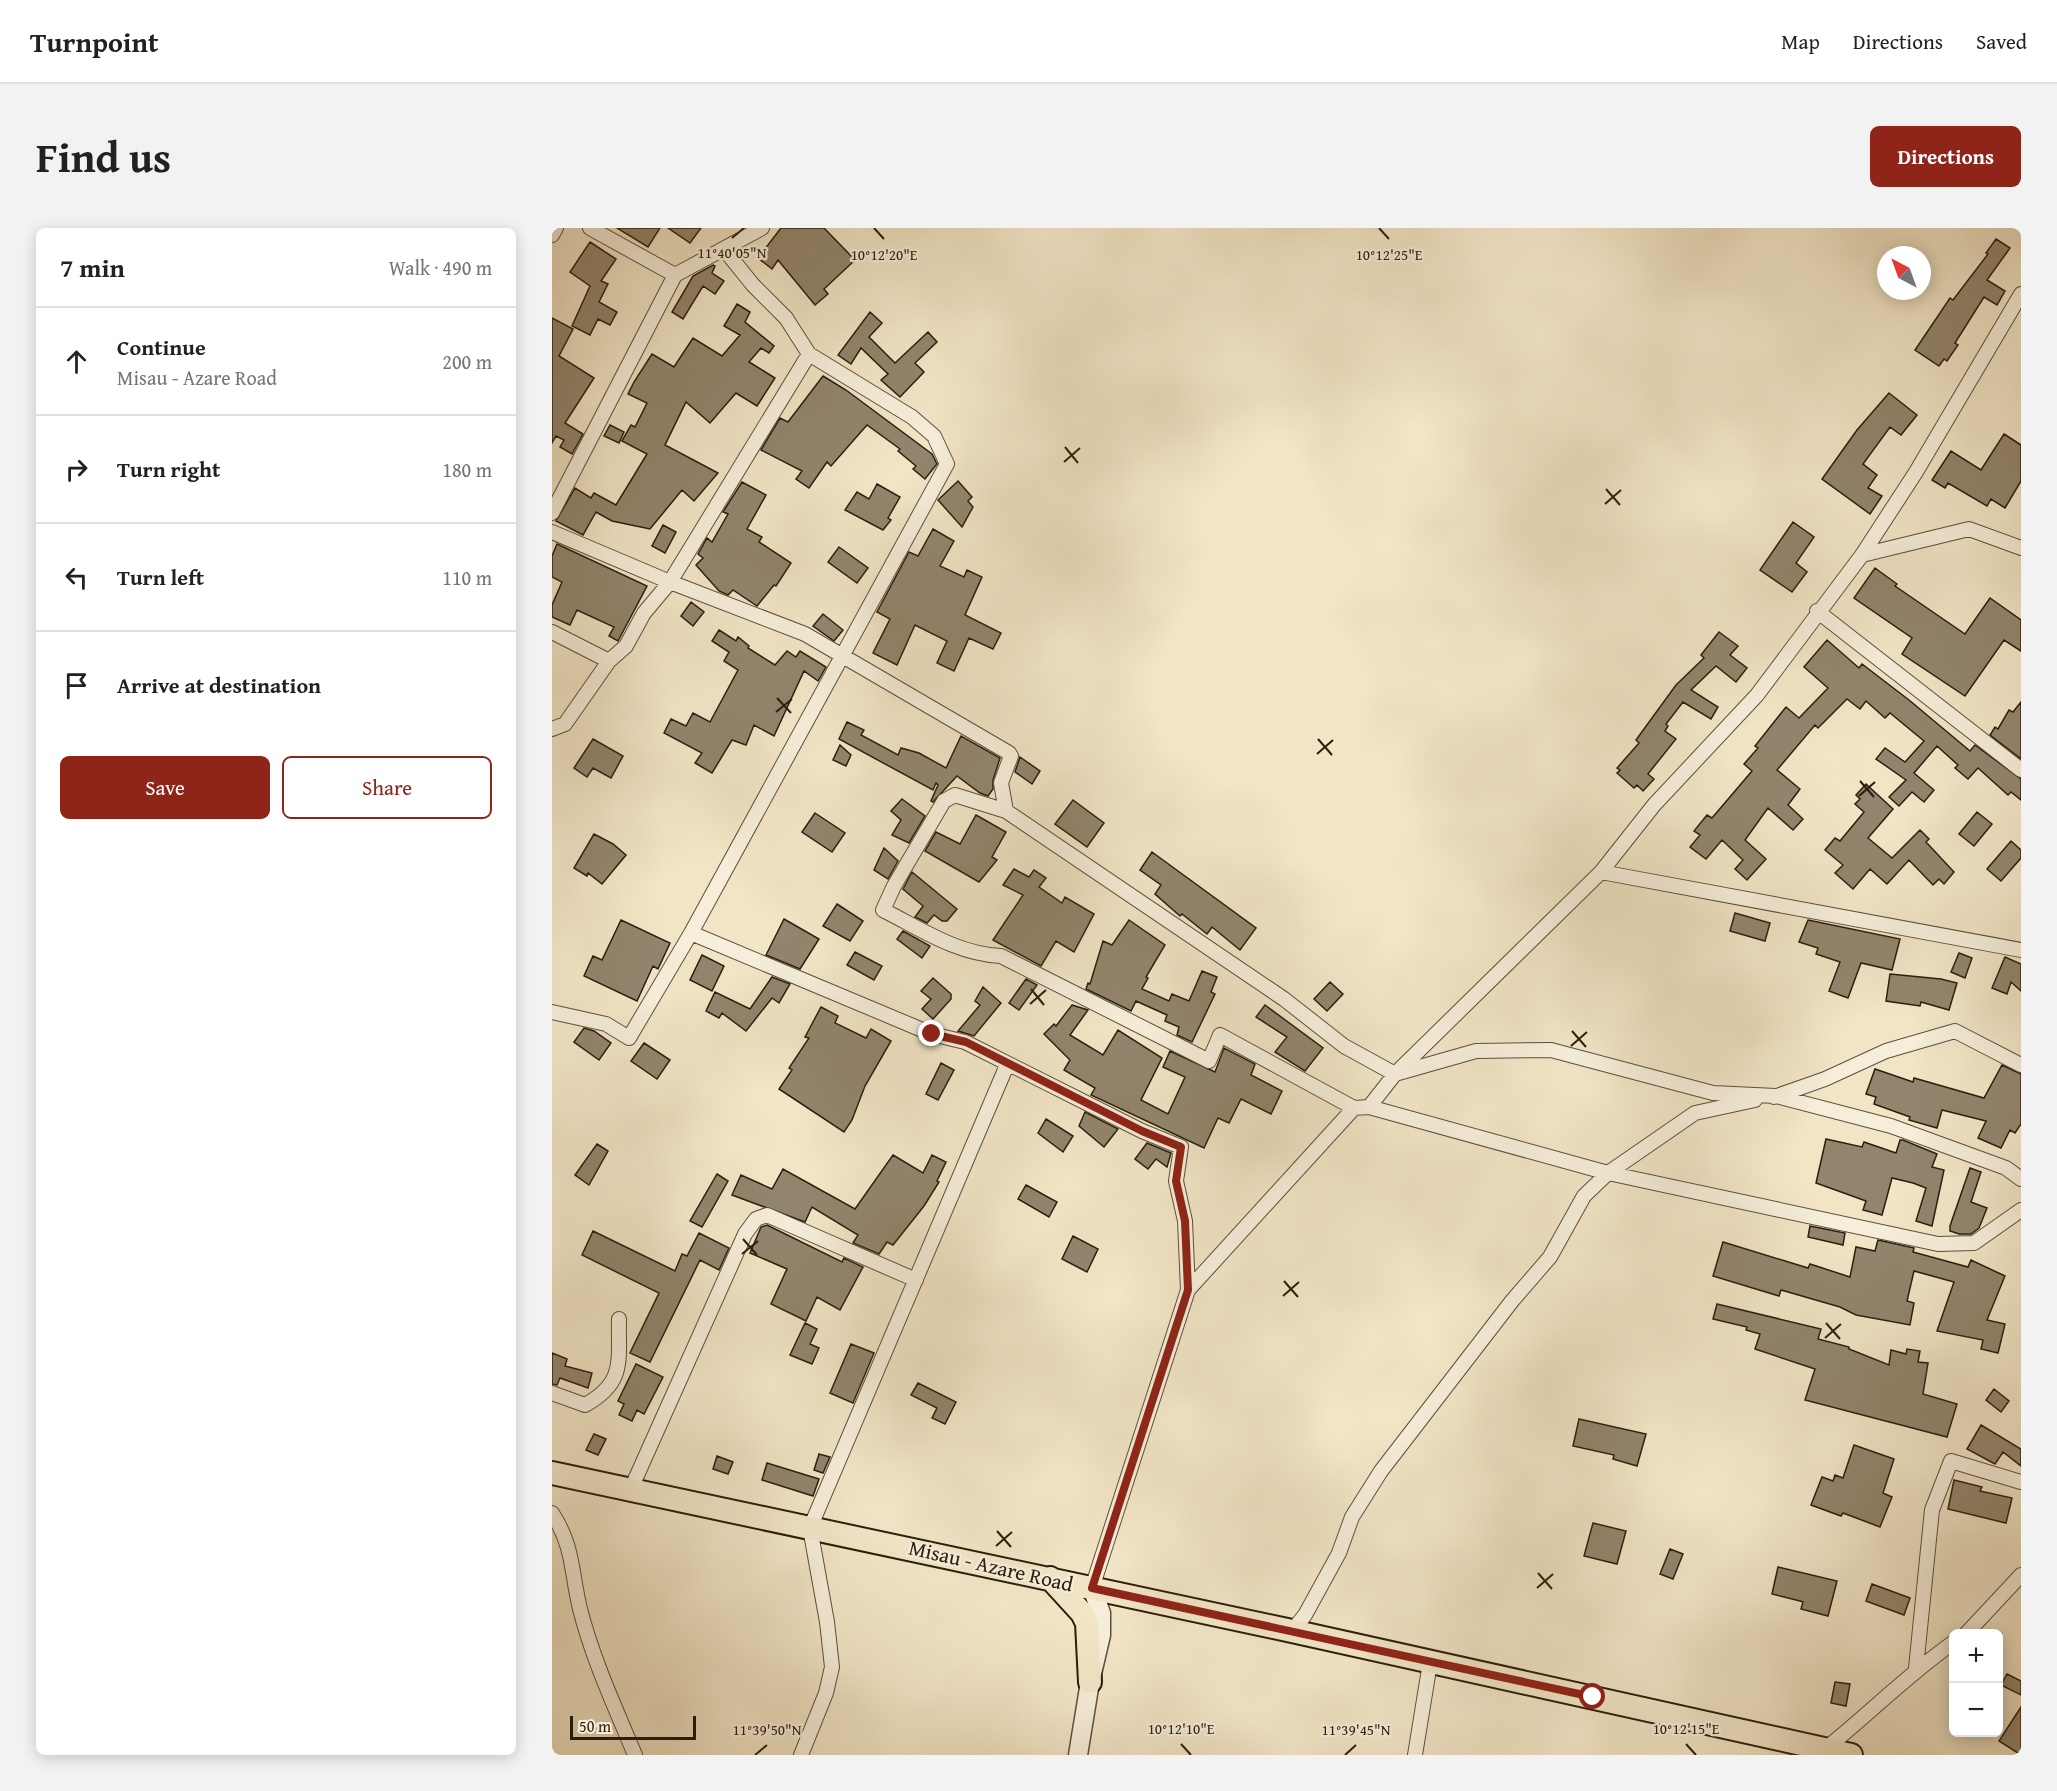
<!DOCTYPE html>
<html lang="en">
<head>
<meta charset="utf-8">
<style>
	:root { --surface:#fff; --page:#f2f2f2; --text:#202124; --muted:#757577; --line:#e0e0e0; --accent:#8f2418 }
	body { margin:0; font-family:"Gentium Book Plus",serif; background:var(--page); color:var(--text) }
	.controls { position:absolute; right:18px; bottom:18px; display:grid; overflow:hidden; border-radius:9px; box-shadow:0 3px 15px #0003 }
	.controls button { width:54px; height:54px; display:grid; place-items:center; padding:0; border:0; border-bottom:2px solid var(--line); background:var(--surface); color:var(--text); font:30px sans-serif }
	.compass { position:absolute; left:1325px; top:18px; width:54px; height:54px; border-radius:50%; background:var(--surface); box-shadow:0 3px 15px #0003; rotate:319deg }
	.scale { position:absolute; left:18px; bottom:15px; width:126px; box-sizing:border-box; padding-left:6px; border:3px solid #2b1e0d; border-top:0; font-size:16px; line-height:21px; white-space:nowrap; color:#2b1e0d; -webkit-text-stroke:4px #f6eeda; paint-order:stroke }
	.stop { position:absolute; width:18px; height:18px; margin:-14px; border:4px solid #8f2418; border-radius:50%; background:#fff }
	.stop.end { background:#8f2418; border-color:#fff; box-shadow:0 2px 6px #0008 }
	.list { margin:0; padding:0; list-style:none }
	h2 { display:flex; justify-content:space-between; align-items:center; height:78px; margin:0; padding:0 24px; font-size:26px }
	h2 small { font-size:20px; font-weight:400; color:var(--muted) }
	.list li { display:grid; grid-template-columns:39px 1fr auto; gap:18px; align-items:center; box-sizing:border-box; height:108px; padding:0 24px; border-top:2px solid var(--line) }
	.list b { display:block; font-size:22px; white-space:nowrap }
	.list p { margin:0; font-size:20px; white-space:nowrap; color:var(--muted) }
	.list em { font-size:20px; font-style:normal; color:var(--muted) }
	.actions { display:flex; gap:12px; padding:18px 24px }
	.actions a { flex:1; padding:14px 0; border:2px solid var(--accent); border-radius:9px; text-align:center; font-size:21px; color:var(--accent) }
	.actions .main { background:var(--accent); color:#fff }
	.icon { flex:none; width:33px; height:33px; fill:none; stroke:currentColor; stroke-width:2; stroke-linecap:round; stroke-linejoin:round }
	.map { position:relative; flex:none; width:1469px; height:1527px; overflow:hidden; border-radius:9px }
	header { display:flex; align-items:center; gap:36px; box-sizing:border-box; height:84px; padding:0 30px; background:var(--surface); border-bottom:2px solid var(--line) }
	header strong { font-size:28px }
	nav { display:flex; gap:33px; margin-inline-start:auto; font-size:21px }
	.intro { display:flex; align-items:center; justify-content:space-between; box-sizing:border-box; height:144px; padding:0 36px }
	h1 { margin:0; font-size:42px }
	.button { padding:15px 27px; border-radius:9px; background:var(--accent); color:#fff; font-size:21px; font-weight:700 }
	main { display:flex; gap:36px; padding:0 36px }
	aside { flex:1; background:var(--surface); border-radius:9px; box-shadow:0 3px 15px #0003 }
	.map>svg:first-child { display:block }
	.building { fill:#92856d; stroke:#2b1e0d; stroke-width:1.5 }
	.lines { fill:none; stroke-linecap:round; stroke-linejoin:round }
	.minor-casing { stroke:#5c503b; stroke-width:16 }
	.tertiary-casing { stroke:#5c503b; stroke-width:21 }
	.primary-casing { stroke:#2b1e0d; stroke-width:26 }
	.minor { stroke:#f6eeda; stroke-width:14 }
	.tertiary { stroke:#f6eeda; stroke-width:18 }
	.primary { stroke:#f1e5c6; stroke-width:22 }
	.route { stroke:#8f2418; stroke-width:8 }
	.ticks { fill:none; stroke:#2b1e0d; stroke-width:2 }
	.labels { text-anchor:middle; stroke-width:4.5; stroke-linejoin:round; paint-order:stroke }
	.street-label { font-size:21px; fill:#2b1e0d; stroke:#f6eeda }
	.ticks-label { font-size:15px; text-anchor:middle; fill:#2b1e0d; stroke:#f6eeda; stroke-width:4.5; stroke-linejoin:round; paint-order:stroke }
</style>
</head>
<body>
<header>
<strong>Turnpoint</strong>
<nav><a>Map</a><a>Directions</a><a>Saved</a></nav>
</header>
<div class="intro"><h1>Find us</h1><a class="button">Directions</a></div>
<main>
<aside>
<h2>7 min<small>Walk · 490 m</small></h2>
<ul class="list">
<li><svg class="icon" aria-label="ahead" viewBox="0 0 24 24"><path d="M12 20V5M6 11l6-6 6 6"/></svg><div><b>Continue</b><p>Misau - Azare Road</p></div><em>200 m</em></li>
<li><svg class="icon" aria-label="right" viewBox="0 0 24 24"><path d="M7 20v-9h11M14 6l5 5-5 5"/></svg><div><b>Turn right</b></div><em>180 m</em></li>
<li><svg class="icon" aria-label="left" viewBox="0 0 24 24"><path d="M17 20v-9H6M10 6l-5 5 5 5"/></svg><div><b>Turn left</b></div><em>110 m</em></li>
<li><svg class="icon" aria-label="arrive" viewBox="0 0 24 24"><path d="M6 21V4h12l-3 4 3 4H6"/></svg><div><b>Arrive at destination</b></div></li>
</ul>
<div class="actions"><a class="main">Save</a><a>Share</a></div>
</aside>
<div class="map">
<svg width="1469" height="1527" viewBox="0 0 1469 1527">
	<rect width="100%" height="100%" fill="#f1e5c6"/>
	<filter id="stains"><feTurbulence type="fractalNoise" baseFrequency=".00333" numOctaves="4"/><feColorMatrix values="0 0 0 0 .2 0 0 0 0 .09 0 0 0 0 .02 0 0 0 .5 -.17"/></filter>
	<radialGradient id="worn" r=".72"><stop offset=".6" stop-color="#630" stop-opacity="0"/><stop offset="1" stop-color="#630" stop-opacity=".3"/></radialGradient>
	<!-- building -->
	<path class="building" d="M65 0H108L96 19Z
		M116 0H149L138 15Z
		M229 0H272L303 32 272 61 276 66 263 77 226 32 220 41 206 30Z
		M1444 11 1458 20 1435 52 1453 63 1445 77 1432 69 1403 115 1406 117 1395 133 1392 131 1387 138 1363 122 1398 70 1401 72 1436 26 1434 25Z
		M38 14 64 31 49 53 56 56 47 74 65 84 58 97 46 91 38 107 20 98 38 58 18 44Z
		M161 37 163 38 160 45 172 53 163 66 151 58 131 91 120 84 141 48Z
		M185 76 198 84 193 94 222 118 217 125 209 120 197 134 223 150 205 178 184 165 158 195 134 174 113 217 166 245 142 273 130 262 98 301 60 293 44 284 31 307 4 293 23 260 39 270 42 265 64 277 95 226 70 213 79 197 83 199 95 175 76 166 82 154 100 126 122 139 141 110 170 128 188 107 172 98Z
		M318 84 330 95 317 109 343 135 376 104 385 114 363 135 372 144 348 169 329 152 336 146 309 120 299 136 286 127Z
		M0 90 21 101 7 128 42 150 13 195 31 206 20 226 8 219 12 212 4 208 0 215Z
		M271 148 294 162 380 226 385 236 373 251 361 241 364 238 346 223 348 221 315 197 279 238 275 234 257 260 244 251 250 243 209 222 228 190 236 194Z
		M1337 165 1365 187 1349 207 1338 199 1311 236 1325 247 1316 260 1330 268 1318 286 1270 251 1305 202Z
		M58 197 72 204 67 215 52 208Z
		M1452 206 1469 217V253L1453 280 1439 271 1435 278 1396 255 1393 260 1380 252 1399 223 1429 242Z
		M406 253 420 269 416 273 421 279 410 299 386 272Z
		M190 254 214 267 195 301 210 309 207 314 239 335 224 358 222 357 205 378 181 362 176 367 167 363 144 337 151 330 146 326 155 310 160 314 176 286 171 284Z
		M325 256 348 269 336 290 339 292 331 302 293 282 305 264 317 271Z
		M1241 294 1262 309 1244 335 1255 344 1240 364 1208 342Z
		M111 297 124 304 113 325 100 318Z
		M381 301 402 313 388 338 412 349 415 342 430 349 413 387 449 405 441 421 417 410 402 443 385 435 395 413 363 397 345 437 321 425 338 391 325 384 357 324 366 328Z
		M5 316 95 358 66 413 57 408 62 399 25 382 18 397 0 389V377L10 354 0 349V328Z
		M287 319 316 340 305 355 276 334Z
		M1323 340 1345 356 1343 358 1413 406 1438 370 1469 392V423L1452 412 1413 468 1350 426 1360 410 1302 370Z
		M139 374 152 384 141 398 129 388Z
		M271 386 291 402 282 413 261 398Z
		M167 402 184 413 186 409 197 418 196 420 223 437 235 423 244 429 248 423 274 439 266 453 252 443 222 508 202 497 194 517 180 512 160 545 143 535 150 525 112 505 119 491 134 498 141 485 158 494 186 442 172 433 177 424 160 413Z
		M1167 404 1186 418 1178 427 1195 440 1184 454 1164 438 1139 462 1166 479 1159 491 1131 474 1114 496 1116 498 1113 503 1124 511 1096 546 1102 551 1091 563 1085 557 1082 560 1065 545 1068 542 1065 540 1087 515 1084 512 1124 457 1152 430 1149 427Z
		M1275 412 1307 440 1310 436 1357 472 1418 523 1423 517 1469 551V572L1459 564 1456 567 1426 540 1416 551 1403 540 1406 537 1385 518 1362 545 1382 562 1372 574 1360 564 1347 578 1337 569 1354 552 1324 531 1333 520 1353 534 1372 513 1338 485 1333 490 1314 473 1308 481 1295 471 1266 500 1263 497 1225 542 1248 561 1236 577 1251 591 1241 602 1216 580 1193 612 1214 631 1195 652 1183 641 1191 632 1170 612 1154 631 1138 619 1148 607 1142 603 1155 587 1160 590 1200 543 1192 536 1206 520 1203 518 1234 479 1247 490 1276 460 1252 439Z
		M1469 474V531L1438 507 1443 499 1446 501 1457 482 1461 484Z
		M295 494 312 502 309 507 346 527 349 520 367 525 394 540 409 508 448 530 441 552V561L436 568 428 565 405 548 381 574 379 573 386 557 384 555 381 562 287 511Z
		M41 511 71 528 59 550 41 540 35 549 22 540Z
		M288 517 299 527 294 538 281 532Z
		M468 529 488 543 480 556 463 544Z
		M1314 556 1341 581 1316 610 1340 630 1368 602 1377 611 1374 614 1402 644 1392 656 1387 651 1381 657 1357 632 1335 656 1318 641 1301 661 1283 645 1291 637 1273 622 1283 610 1288 613 1312 584 1303 576 1308 571 1304 567Z
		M350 571 373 588 357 615 340 607 349 592 339 583Z
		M521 572 552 595 535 619 503 596Z
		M1425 584 1440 596 1422 618 1407 606Z
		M263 585 293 605 280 624 250 604Z
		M424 587 454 604 440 629 445 632 427 654 373 623 384 604 408 616Z
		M42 606 61 616 74 627 50 656 36 645 35 648 22 640Z
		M1459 613 1469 622V630L1449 653 1435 641Z
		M332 620 346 633 336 651 322 642Z
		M600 624 704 700 688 722 660 699 655 706 630 686 628 688 603 666 609 657 588 642Z
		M462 641 477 649 482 642 494 650 487 659 510 675 513 669 542 686 522 724 504 713 489 738 441 712 471 667 451 657Z
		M360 644 405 681 395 693H390L382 687 375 695 363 689 371 678 351 661Z
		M285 676 311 693 298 713 271 698Z
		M1183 685 1218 695 1213 713 1178 703Z
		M232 691 267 711 248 741 214 727Z
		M69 692 118 715 106 741 101 738 85 773 32 748 41 728 50 732Z
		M577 692 613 717 594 749 596 750 590 761 617 773 620 766 637 773 650 743 665 749 659 764 663 766 640 814 625 807 627 799 613 793 615 787 584 773 579 783 534 761 536 755 538 756 551 713 560 717Z
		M1256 692 1348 711 1340 742 1309 735 1296 770 1277 763 1288 734 1264 726 1266 720 1247 714Z
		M351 703 378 718 370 730 345 711Z
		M303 724 330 738 322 752 295 737Z
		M1407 725 1420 730 1413 750 1399 744Z
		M150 727 172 738 160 763 138 752Z
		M1453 729 1469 736V763L1459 754 1455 766 1440 760Z
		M1338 746 1389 751 1405 755 1397 782 1369 774 1368 778 1334 773Z
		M220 749 238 756 227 775 220 770 194 803 170 785 167 790 154 783 163 764 198 781Z
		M381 750 399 766V771L381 791 370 781 379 771 369 763Z
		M474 751 485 757 467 782 457 775Z
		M778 754 791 766 775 783 762 771Z
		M431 759 449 775 422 808 406 803 428 777 423 773Z
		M520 777 536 782 518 807 551 827 566 802 610 830 589 872 616 886 633 849 611 839 618 823 663 844 672 820 703 836 699 847 730 863 719 886 689 871 677 895 666 890 652 920 539 867 543 860 512 842 518 832 492 806 502 796 504 798Z
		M713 777 771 820 753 843 723 824 735 809 704 789Z
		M269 779 286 788 283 795 314 810 319 801 339 813 313 858 300 892 292 904 227 861 240 842 237 840 257 810 253 809Z
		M32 800 42 803 59 815 47 832 22 814Z
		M92 815 118 832 105 851 79 833Z
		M389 835 402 842 386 872 374 866Z
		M1450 837 1469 846V896L1463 905 1458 902 1449 920 1426 910 1434 893 1390 882 1385 900 1357 892 1358 889 1322 876 1324 869 1314 866 1323 841 1361 854 1362 850 1432 870Z
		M533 884 566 901 552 919 527 898Z
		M494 891 521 908 511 924 486 905Z
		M1274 911 1310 919 1312 914 1344 925 1348 912H1351L1385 926 1380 939 1392 942 1380 998 1364 993 1374 960 1361 955 1340 950 1330 987 1311 982 1314 973 1264 955Z
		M595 915 619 925 615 939 604 931 596 941 583 931Z
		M45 916 56 923 37 957 23 947Z
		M341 927 371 945 380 927 394 934 385 953 387 954 372 978 341 1017 335 1014 327 1026 301 1015 306 1007 260 979 253 994 180 967 189 947 220 961 231 941 303 981Z
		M1418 940 1429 944 1419 974 1435 980 1427 1000 1419 1006H1407L1398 1003V998Z
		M165 946 176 953 150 999 138 993Z
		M474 957 505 974 497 989 466 971Z
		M215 997 290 1034 292 1030 311 1039 288 1082 265 1069 254 1093 219 1076 235 1041 198 1025 209 999Z
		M1258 998 1293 1005 1291 1017 1256 1009Z
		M41 1003 123 1043 130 1026 135 1028 147 1005 177 1020 167 1042 148 1032 98 1134 78 1125 107 1065 30 1027Z
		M521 1008 546 1021 535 1044 510 1031Z
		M1326 1012 1362 1020 1361 1024 1416 1039 1419 1032 1453 1048 1435 1092 1453 1096 1446 1125 1429 1121 1431 1112 1385 1103 1402 1054 1362 1043 1355 1073 1362 1075 1358 1097 1304 1087 1288 1079 1229 1062 1227 1068 1161 1048 1171 1014 1256 1040 1258 1036 1298 1049 1304 1019 1323 1023Z
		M1165 1076 1269 1101 1266 1111 1297 1119V1121L1337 1137 1339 1122 1354 1126 1355 1121 1368 1123 1366 1134 1376 1135 1371 1166 1405 1176 1395 1209 1253 1172 1263 1141 1203 1121 1208 1106 1194 1102 1195 1099 1161 1091Z
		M253 1095 265 1101 258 1116 267 1120 260 1136 238 1127Z
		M299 1116 322 1125 301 1175 278 1165Z
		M0 1125 15 1131 13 1138 40 1145 36 1160 8 1150 5 1157 0 1156Z
		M84 1136 111 1149 92 1186 85 1182 80 1193 67 1187 72 1176 66 1173Z
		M366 1155 404 1174 393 1196 380 1190 385 1180 359 1167Z
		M1442 1161 1457 1173 1449 1184 1434 1172Z
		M1027 1191 1094 1206 1085 1238 1061 1231 1062 1227 1021 1218Z
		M1429 1197 1469 1221V1238L1451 1224 1443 1236 1415 1221Z
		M42 1206 54 1211 46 1227 34 1222Z
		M1302 1217 1342 1231 1331 1265 1340 1269 1328 1299 1291 1285 1289 1288 1259 1277 1270 1249 1281 1253 1283 1247 1291 1250Z
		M267 1226 278 1229 271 1245 262 1242Z
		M165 1228 181 1234 176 1246 161 1241Z
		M215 1235 267 1251 261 1268 210 1252Z
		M1402 1252 1430 1259 1428 1263 1460 1270 1454 1295 1396 1281Z
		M1041 1295 1074 1303 1065 1336 1032 1328Z
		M1118 1321 1131 1326 1121 1351 1108 1346Z
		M1226 1339 1285 1353 1276 1388 1249 1381 1251 1374 1248 1373 1220 1366Z
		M1320 1356 1358 1370 1352 1387 1314 1373Z
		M1455 1446 1469 1453V1467L1449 1457Z
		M1283 1454 1298 1456 1294 1478 1279 1475Z
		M1469 1479V1527L1447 1513Z"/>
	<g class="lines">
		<!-- minor casing -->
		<g class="minor-casing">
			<path id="minor" d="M38 0 123 47
				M0 7 4 0
				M0 285 123 47 210 0
				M0 304 118 354 253 406 457 525 459 528 449 555 454 583
				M1310 327 1417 301 1469 320
				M1265 383 1469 542
				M0 404 57 433
				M0 501 13 496 57 433 74 418 92 385 118 354 257 126
				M1049 644 1469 722
				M139 705 380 806 413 814 590 903 629 919 624 953 633 993 636 1062
				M0 784 54 796 77 810 139 705 395 236 382 208 360 189 257 126 234 90 201 57 172 21
				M1222 869 1273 851 1334 823 1403 803 1469 837
				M817 879 1056 945 1386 1016 1422 1015 1469 982
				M802 880 817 879 843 846 1049 644 1102 577 1205 467 1310 327 1364 244 1469 66
				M0 1165 33 1177C74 1154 66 1133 67 1091
				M78 1263 193 1006 204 991 215 987 364 1052
				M0 1285C22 1319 19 1344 28 1381 41 1432 63 1479 83 1527
				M540 1360 636 1062 802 880 668 807 657 833 449 728C405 726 369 701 331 682L342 658 392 573 403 567 454 583 732 771 792 818 843 846 924 823 999 822 1161 865 1224 868 1339 898 1454 940 1469 951
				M740 1403 753 1387 787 1325 800 1289 829 1243 960 1073 998 1029 1032 968 1056 945 1143 885 1203 872
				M1414 1406 1469 1347
				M1364 1440 1380 1282 1399 1233 1469 1254
				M1272 1522C1316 1487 1355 1447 1402 1414
				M249 1527 274 1465 280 1439 275 1394 258 1300 455 837
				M863 1527 878 1435"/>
		</g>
		<!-- tertiary casing -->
		<g class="tertiary-casing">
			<path id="tertiary" d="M526 1527 538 1454 549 1407V1385L540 1360"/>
		</g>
		<!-- primary casing -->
		<g class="primary-casing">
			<path id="primary" d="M0 1245 740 1403 1299 1527
				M498 1350 530 1385 535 1395 538 1454"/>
		</g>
		<!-- minor -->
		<use href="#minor" class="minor"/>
		<!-- tertiary -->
		<use href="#tertiary" class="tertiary"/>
		<!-- primary -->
		<use href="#primary" class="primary"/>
	</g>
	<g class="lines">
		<!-- route -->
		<path class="route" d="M380 806 414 814 590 903 629 919 624 953 633 993 636 1062 540 1360 1041 1469"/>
	</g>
	<!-- ticks -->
	<path class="ticks" d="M322 0 332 11M827 0 837 11M180 10 192 0M513 219 526 235M512 234 528 220M1054 261 1068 277M1053 276 1069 262M225 470 239 485M224 484 240 471M766 511 780 527M765 526 781 512M1308 553 1322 569M1307 568 1323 554M479 761 492 777M478 776 494 762M1020 803 1034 819M1019 818 1035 804M191 1011 205 1027M190 1026 206 1013M732 1053 746 1069M731 1068 747 1054M1274 1095 1288 1111M1273 1110 1289 1096M445 1303 459 1319M444 1318 460 1304M986 1345 1000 1361M985 1360 1001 1346M629 1516 639 1527M1134 1516 1144 1527M203 1527 215 1517M793 1527 804 1517"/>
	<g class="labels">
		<!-- street labels -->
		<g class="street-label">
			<text transform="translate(439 1338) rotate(13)" y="7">Misau - Azare Road</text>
		</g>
	</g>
	<g class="ticks-label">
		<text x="180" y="30">11°40'05"N</text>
		<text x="332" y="32">10°12'20"E</text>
		<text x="837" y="32">10°12'25"E</text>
		<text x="629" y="1506">10°12'10"E</text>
		<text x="1134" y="1506">10°12'15"E</text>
		<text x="215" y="1507">11°39'50"N</text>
		<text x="804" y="1507">11°39'45"N</text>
	</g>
	<rect width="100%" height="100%" filter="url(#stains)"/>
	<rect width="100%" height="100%" fill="url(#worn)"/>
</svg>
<div class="controls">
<button>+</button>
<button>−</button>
</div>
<svg class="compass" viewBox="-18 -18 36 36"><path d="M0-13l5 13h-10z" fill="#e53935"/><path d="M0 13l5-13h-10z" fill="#757577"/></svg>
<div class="scale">50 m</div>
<div class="stop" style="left:1041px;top:1469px"></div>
<div class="stop end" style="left:380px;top:806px"></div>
</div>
</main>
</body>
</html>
